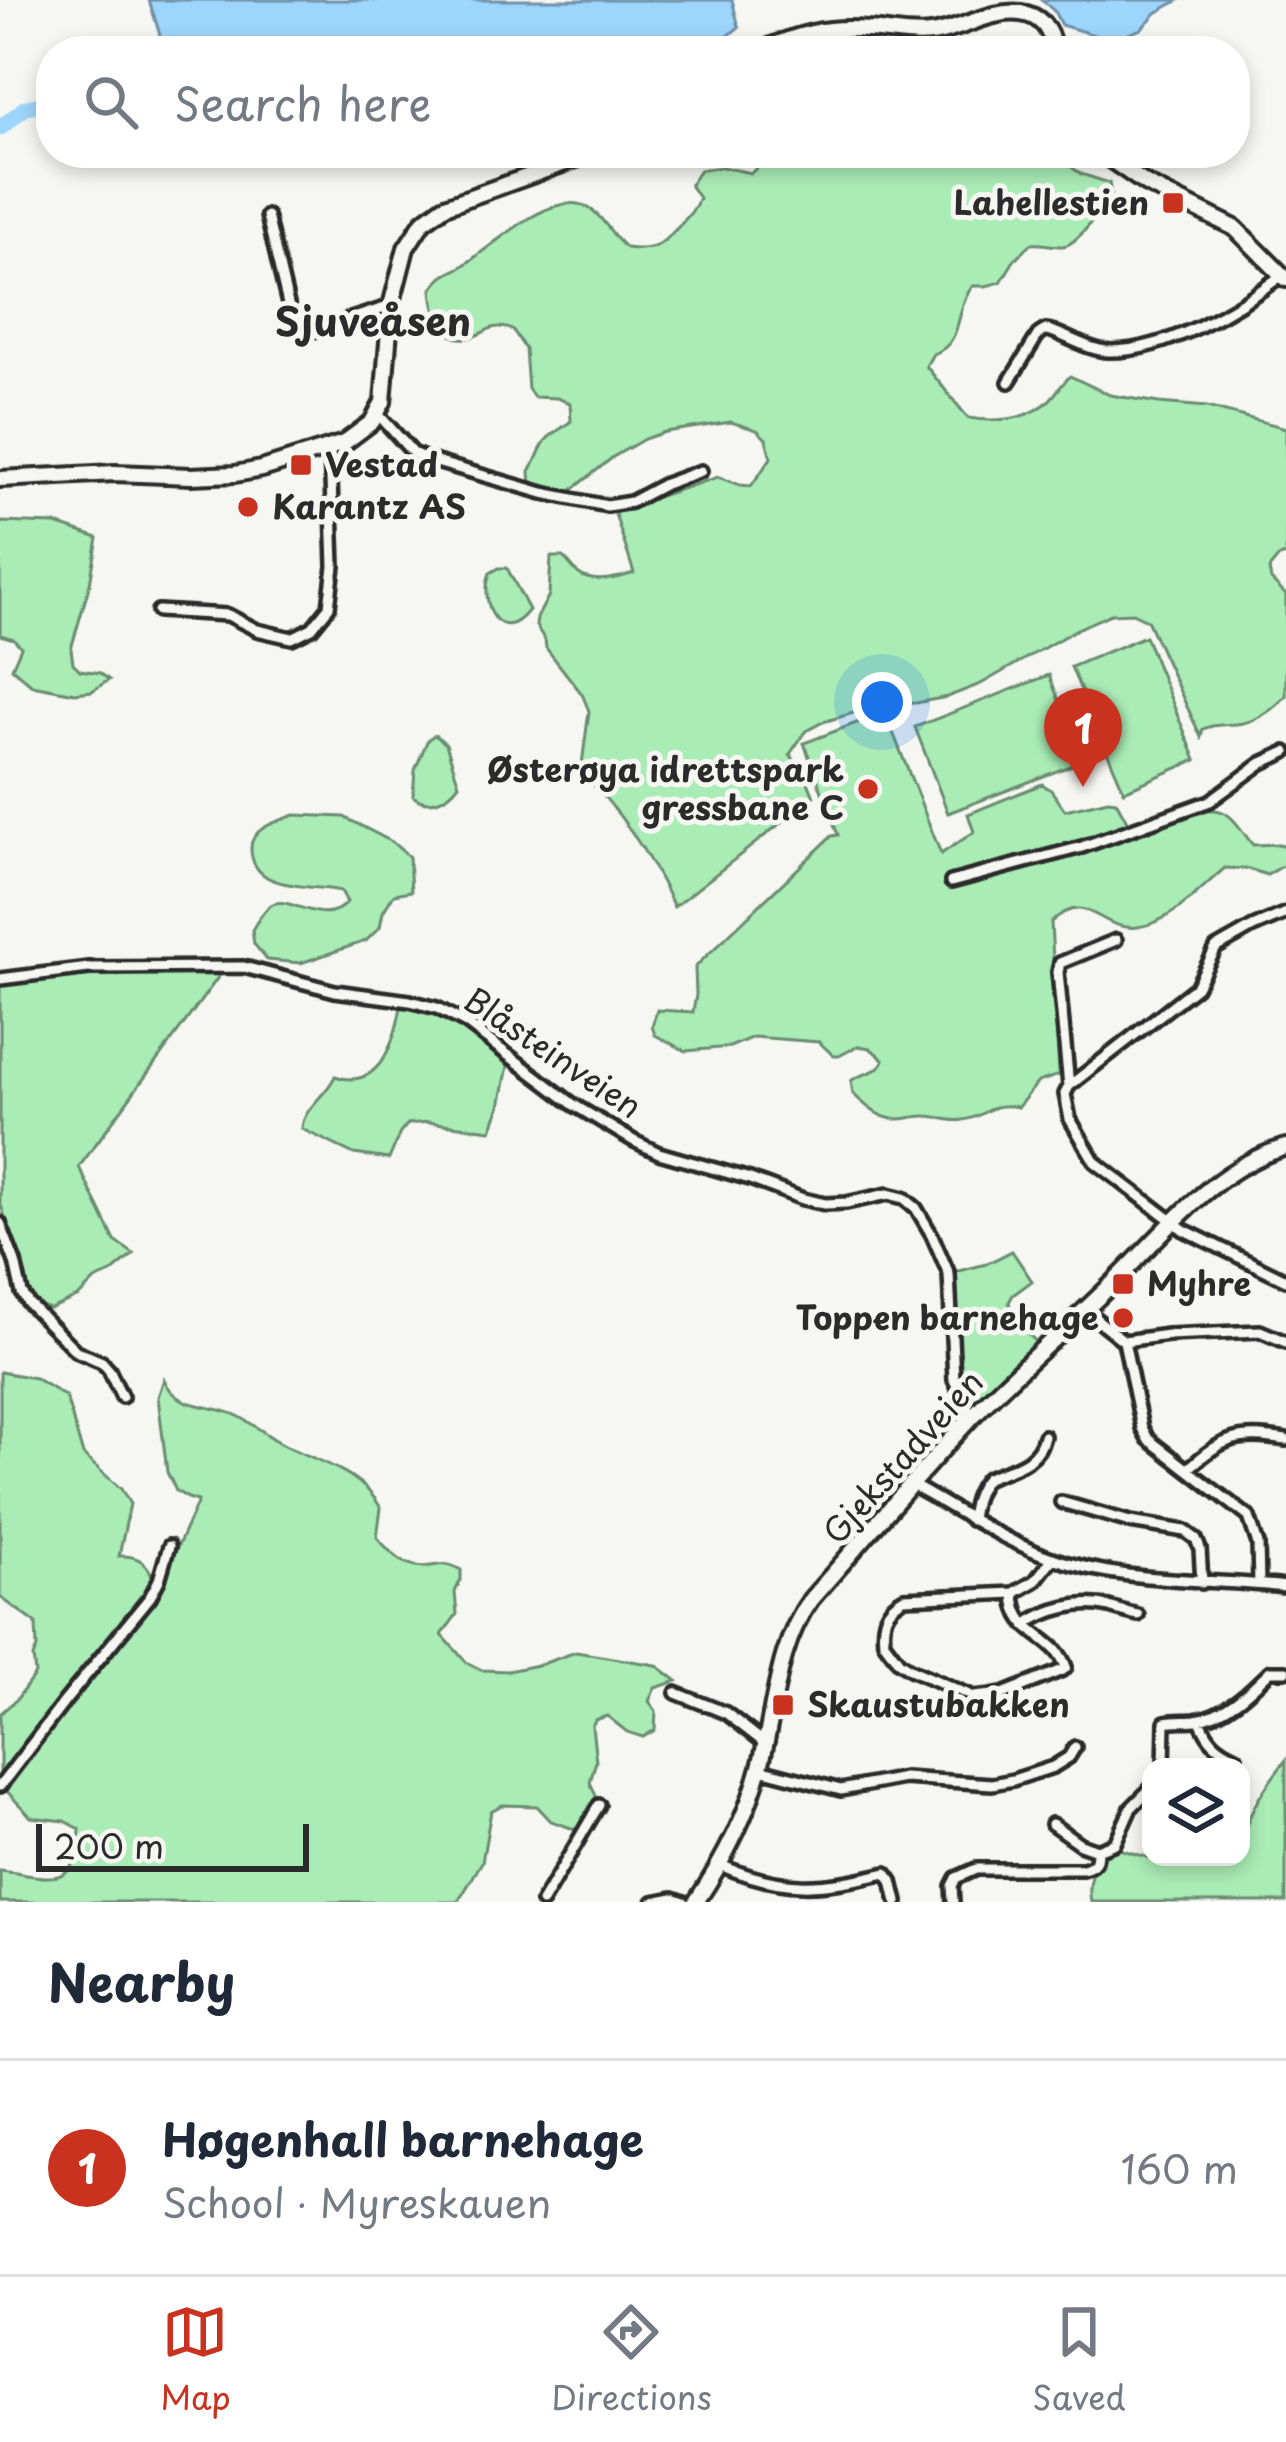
<!DOCTYPE html>
<html lang="en">
<head>
<meta charset="utf-8">
<style>
	:root { --surface:#fff; --page:#f2f2f3; --text:#1f2937; --muted:#747a83; --line:#e0e1e3; --accent:#c8321e }
	body { margin:0; font-family:"Playpen Sans",sans-serif; background:var(--page); color:var(--text) }
	.controls { position:absolute; right:36px; bottom:36px; display:grid; overflow:hidden; border-radius:24px; box-shadow:0 6px 18px #0003 }
	.controls button { width:108px; height:108px; display:grid; place-items:center; padding:0; border:0; border-bottom:3px solid var(--line); background:var(--surface); color:var(--text); font:60px sans-serif }
	.scale { position:absolute; left:36px; bottom:30px; width:273px; box-sizing:border-box; padding-left:12px; border:6px solid #2b2b2b; border-top:0; font-size:33px; line-height:42px; white-space:nowrap; color:#2b2b2b; -webkit-text-stroke:9px #f6f6f2; paint-order:stroke }
	.you { position:absolute; left:882px; top:702px; width:42px; height:42px; margin:-30px; border:9px solid #fff; border-radius:50%; background:#1a73e8; box-shadow:0 0 0 18px #1a73e833 }
	.badge { display:grid; place-items:center; width:78px; height:78px; border-radius:50%; background:var(--accent); color:#fff; font-size:39px; font-weight:700 }
	.pin { position:absolute; translate:-50% -99px; filter:drop-shadow(0 3px 6px #0008) }
	.pin::after { content:''; position:absolute; top:63px; width:42px; height:36px; background:inherit; clip-path:polygon(0 0,100% 0,50% 100%) }
	.list { margin:0; padding:0; list-style:none }
	h2 { display:flex; justify-content:space-between; align-items:center; height:156px; margin:0; padding:0 48px; font-size:51px }
	h2 small { font-size:39px; font-weight:400; color:var(--muted) }
	.list li { display:grid; grid-template-columns:78px 1fr auto; gap:36px; align-items:center; box-sizing:border-box; height:216px; padding:0 48px; border-top:3px solid var(--line) }
	.list b { display:block; font-size:45px; white-space:nowrap }
	.list p { margin:0; font-size:39px; white-space:nowrap; color:var(--muted) }
	.list em { font-size:39px; font-style:normal; color:var(--muted) }
	.icon { flex:none; width:66px; height:66px; fill:none; stroke:currentColor; stroke-width:2; stroke-linecap:round; stroke-linejoin:round }
	.map { position:relative; flex:none; width:1286px; height:1902px; overflow:hidden }
	.search { position:absolute; background:var(--surface); box-shadow:0 6px 18px #0003; left:36px; right:36px; top:36px; height:132px; display:flex; align-items:center; gap:30px; box-sizing:border-box; padding:0 42px; border-radius:48px; color:var(--muted); font-size:45px }
	.sheet { height:372px; background:var(--surface) }
	nav { display:flex; justify-content:space-around; align-items:center; box-sizing:border-box; height:168px; border-top:3px solid var(--line); background:var(--surface); font-size:33px; color:var(--muted) }
	nav a { display:grid; justify-items:center; gap:6px }
	nav .on { color:var(--accent) }
	.map>svg:first-child { display:block }
	.green { fill:#aaecb6; stroke:#6a8c70; stroke-width:3 }
	.water { fill:#9dd5fc; stroke:#6f91a8; stroke-width:3 }
	.lines { fill:none; stroke-linecap:round; stroke-linejoin:round }
	.river { stroke:#9dd5fc; stroke-width:16 }
	.street-casing { stroke:#2b2b2b; stroke-width:18 }
	.secondary-casing { stroke:#2b2b2b; stroke-width:22 }
	.street { stroke:#f6f6f2; stroke-width:9 }
	.secondary { stroke:#f6f6f2; stroke-width:14 }
	.poi-dot { fill:#c8321e; stroke:#f6f6f2; stroke-width:4.5 }
	.labels { text-anchor:middle; stroke-width:10; stroke-linejoin:round; paint-order:stroke }
	.poi-label { font-size:33px; font-weight:bold; fill:#2b2b2b; stroke:#f6f6f2; text-anchor:start }
	.street-label { font-size:33px; fill:#2b2b2b; stroke:#f6f6f2 }
	.quarter-label { font-size:39px; font-weight:bold; fill:#2b2b2b; stroke:#f6f6f2 }
</style>
</head>
<body>
<div class="map">
<svg width="1286" height="1902" viewBox="0 0 1286 1902">
	<rect width="100%" height="100%" fill="#f6f6f2"/>
	<filter id="ink" filterUnits="userSpaceOnUse"><feTurbulence type="fractalNoise" baseFrequency=".00833" numOctaves="2"/><feDisplacementMap in="SourceGraphic" scale="24" xChannelSelector="R" yChannelSelector="G"/><feConvolveMatrix kernelMatrix="1 2 1 2 8 2 1 2 1" color-interpolation-filters="sRGB"/></filter>
	<g filter="url(#ink)">
		<!-- green -->
		<path class="green" d="M772 153H1052L1081 174 1109 183 1111 194C1102 208 1078 246 1062 246 1052 246 1042 243 1031 244L1015 259 1001 282 986 286H973C954 307 965 344 933 354L926 366 968 418C992 422 1023 421 1044 405 1054 398 1061 384 1070 376L1110 395 1159 403 1207 407 1286 428V555L1279 557 1269 569 1271 580 1286 595V696C1273 709 1261 719 1243 723 1228 726 1218 722 1203 729L1201 737 1147 620 1132 613 1111 614 1077 629 981 684 947 697 916 703 884 704 823 722 806 731 790 754 806 777 814 797 674 907C651 857 621 811 581 772L589 711 582 694 546 648 545 640 536 626 537 618 549 595 551 557H563C569 562 573 569 579 574 594 585 619 578 634 573L614 511 718 477 740 485 751 486 771 458 766 439 757 430 731 422 665 432 644 439 613 457 571 491H552L531 486 530 471C537 461 540 446 548 438 555 432 564 427 571 421L570 403 557 398 534 397 528 389 525 349 513 330C488 321 488 335 467 338 441 342 433 308 432 289 445 272 445 276 461 267 489 250 551 188 587 207 603 215 612 237 626 248 657 252 662 244 681 224 689 215 695 209 699 198L690 185 700 170 722 167 751 173Z
			M0 522 56 524 98 538 90 583 71 649 73 663 80 670 100 673 109 680 92 691 75 693 32 685 12 668 21 647 14 639 0 635Z
			M499 568H507L529 610C499 649 479 602 490 573Z
			M1145 636 1196 760 1124 791 1071 667Z
			M1049 675 1083 761 948 813 915 727Z
			M885 712 941 854 974 832 968 814 1042 784 1051 790 1065 810 1108 800 1116 801 1128 823 1183 809 1201 798 1208 810C1231 807 1240 830 1253 845L1279 844 1286 846V864L1267 875 1249 869 1225 868C1199 889 1173 922 1138 927 1098 932 1089 888 1051 922L1059 1075 1038 1082 1018 1107C989 1101 986 1117 963 1120 949 1123 937 1115 924 1116 914 1116 904 1120 894 1119 878 1118 864 1104 853 1094L851 1081C862 1072 877 1075 884 1060L870 1048 858 1046 839 1056H834L819 1042 753 1037 730 1047 686 1051 655 1035 652 1026 657 1010 693 1012 696 995 695 967 832 836 838 835 804 743Z
			M435 735 446 744 459 784C448 799 429 809 413 796L415 770 428 739Z
			M295 815 344 817 392 842 409 857 411 891 394 894 383 912 380 927 366 941 301 963 267 960 254 944 252 930C257 922 263 910 271 905 288 893 323 930 347 902L341 891C312 884 251 893 251 848 251 827 279 821 295 815Z
			M170 971 222 972 79 1167 115 1241 134 1254 111 1273 95 1280 79 1296 50 1309 34 1304 30 1295 0 1202V986L5 979Z
			M405 1004C446 1015 478 1037 508 1066L500 1106 491 1130 428 1122 408 1124 400 1133 389 1159 354 1154 302 1129C302 1109 327 1095 335 1076 380 1092 395 1040 401 1007Z
			M1012 1251 1032 1281 1013 1295 1009 1302C1014 1323 1026 1331 1040 1346L971 1406C948 1373 957 1350 956 1312 956 1299 953 1286 952 1273L986 1264Z
			M0 1372 35 1378 66 1397 83 1455 121 1489 130 1504 119 1556C135 1555 145 1560 152 1575L164 1577 198 1501 188 1498 176 1491 167 1472 158 1397 164 1379C177 1411 212 1403 238 1416 252 1423 265 1434 279 1442 317 1463 358 1468 381 1508L377 1537C392 1555 406 1570 431 1566 445 1564 449 1563 461 1570V1579L455 1592 457 1614 442 1635 466 1662 482 1670 508 1671 542 1664 576 1652 656 1665 677 1681 655 1688 649 1701 656 1711 655 1730 643 1737 627 1732 607 1716 595 1720 592 1726 596 1761 590 1782 596 1796 593 1811 586 1824 577 1830 551 1821 537 1806 502 1805 491 1811 482 1862 458 1902H0V1871C47 1876 77 1894 80 1829L65 1821 31 1817 0 1784V1714L17 1699 35 1674 33 1657 37 1648 36 1623 0 1597Z
			M1286 1760V1902H1091C1087 1882 1093 1869 1105 1853L1119 1849 1153 1859 1241 1857C1241 1820 1263 1789 1286 1760Z"/>
		<!-- water -->
		<path class="water" d="M149 0H732L739 27 710 51H155L160 35Z
			M1042 0H1179L1156 13 1141 29 1121 37H1101L1061 25 1054 11Z"/>
		<g class="lines">
			<!-- river -->
			<path class="river" d="M0 128 25 108 51 102"/>
			<!-- street casing -->
			<g class="street-casing">
				<path id="street" d="M267 216 293 325 298 332 307 333 391 306
					M1009 382 1038 335C1041 333 1043 331 1046 330 1055 329 1087 351 1109 351 1165 352 1238 309 1282 275
					M378 414 413 453 426 459 543 493 607 506 631 502 665 484 701 471
					M158 611 228 615 257 630 292 638 312 628 329 607 334 566 330 449
					M951 882 1082 847 1210 801 1262 763 1286 752
					M1286 913 1253 927 1216 948 1196 987 1069 1086 1065 1094 1070 1119 1095 1162 1184 1230 1286 1280
					M0 979 89 968 244 967 335 991 410 1001 437 1008 466 1023 574 1105 634 1141 659 1153 750 1179 803 1199 825 1204 846 1203 888 1194 904 1198 916 1208 932 1235 949 1274 954 1380 972 1417
					M1069 1086 1058 972 1060 963 1116 940
					M0 1223 15 1262 22 1293 28 1303 76 1351 102 1362 109 1370 122 1397
					M1085 1310 1124 1341 1142 1428 1148 1439 1249 1517 1258 1544 1259 1584
					M1124 1341 1168 1335 1260 1331 1286 1342
					M1188 1469C1224 1437 1238 1432 1286 1440
					M910 1484C956 1509 1000 1539 1049 1557 1125 1584 1207 1578 1286 1587
					M1061 1502 1130 1522 1185 1531 1196 1539 1200 1549 1202 1583
					M971 1520C973 1504 976 1490 987 1478 1011 1468 1038 1464 1044 1436
					M1014 1593C1015 1637 1055 1634 1066 1667L1063 1670 1003 1694 974 1697 910 1669 899 1662 884 1642C882 1622 885 1608 904 1598L1014 1593 1035 1581 1053 1558
					M1025 1625C1047 1609 1082 1600 1109 1607 1119 1610 1128 1613 1138 1615
					M676 1693 726 1713 766 1744
					M1200 1720C1208 1740 1216 1748 1236 1757
					M1164 1767 1165 1722C1175 1720 1185 1721 1195 1720 1225 1716 1250 1691 1270 1671H1286
					M760 1769 841 1790 904 1778 992 1784 1013 1780 1053 1767 1069 1757 1075 1747
					M0 1786 65 1701 150 1597 159 1580 169 1546
					M1097 1850 1115 1843 1131 1808 1151 1788
					M720 1865C783 1892 821 1889 886 1873L892 1881 897 1902
					M542 1902 599 1805
					M653 1902 673 1898 684 1902
					M953 1902 952 1886 956 1878 976 1869H1083C1095 1866 1097 1862 1097 1850L1080 1844 1052 1824"/>
			</g>
			<!-- secondary casing -->
			<g class="secondary-casing">
				<path id="secondary" d="M760 51C796 35 827 26 867 30 889 31 910 37 931 34 961 30 991 9 1021 13 1043 16 1051 31 1054 51
					M1101 153 1146 184 1235 228 1286 279
					M0 479 115 473 191 476 235 474 262 469 344 443 372 422 383 402 391 306 406 248 423 222 445 206 593 153
					M696 1902C724 1860 747 1817 760 1767 775 1711 776 1647 811 1599 864 1539 915 1478 969 1420 1015 1371 1068 1328 1115 1281 1167 1230 1214 1168 1286 1147"/>
			</g>
			<!-- street -->
			<use href="#street" class="street"/>
			<!-- secondary -->
			<use href="#secondary" class="secondary"/>
		</g>
	</g>
	<!-- markers -->
	<g class="poi-dot">
		<rect x="1161" y="191" width="24" height="24" rx="6"/>
		<rect x="289" y="453" width="24" height="24" rx="6"/>
		<circle cx="248" cy="507" r="12"/>
		<circle cx="868" cy="789" r="12"/>
		<rect x="1111" y="1272" width="24" height="24" rx="6"/>
		<circle cx="1123" cy="1318" r="12"/>
		<rect x="771" y="1693" width="24" height="24" rx="6"/>
	</g>
	<g class="labels">
		<!-- poi labels -->
		<g class="poi-label">
			<text x="1149" y="215" text-anchor="end">Lahellestien</text>
			<text x="325" y="477">Vestad</text>
			<text x="272" y="519">Karantz AS</text>
			<text x="844" y="782" text-anchor="end">Østerøya idrettspark<tspan x="844" dy="38">gressbane C</tspan></text>
			<text x="1147" y="1296">Myhre</text>
			<text x="1099" y="1330" text-anchor="end">Toppen barnehage</text>
			<text x="807" y="1717">Skaustubakken</text>
		</g>
		<!-- street labels -->
		<g class="street-label">
			<text transform="translate(553 1053) rotate(34)" y="12">Blåsteinveien</text>
			<text transform="translate(903 1457) rotate(-48)" y="12">Gjekstadveien</text>
		</g>
		<!-- quarter labels -->
		<g class="quarter-label">
			<text x="373" y="336">Sjuveåsen</text>
		</g>
	</g>
</svg>
<div class="controls">
<button><svg class="icon" aria-label="layers" viewBox="0 0 24 24"><path d="M12 4l9 5-9 5-9-5zM3 14l9 5 9-5"/></svg></button>
</div>
<div class="scale">200 m</div>
<div class="you"></div>
<div class="pin badge" style="left:1083px;top:787px">1</div>
<div class="search"><svg class="icon" aria-label="search" viewBox="0 0 24 24"><circle cx="10" cy="10" r="6"/><path d="M15 15l6 6"/></svg>Search here</div>
</div>
<section class="sheet">
<h2>Nearby<small></small></h2>
<ul class="list">
<li><span class="badge">1</span><div><b>Høgenhall barnehage</b><p>School · Myreskauen</p></div><em>160 m</em></li>
</ul>
</section>
<nav>
<a class="on"><svg class="icon" aria-label="map" viewBox="0 0 24 24"><path d="M3 6l6-2 6 2 6-2v14l-6 2-6-2-6 2zM9 4v14M15 6v14"/></svg>Map</a>
<a><svg class="icon" aria-label="directions" viewBox="0 0 24 24"><path d="M12 3l9 9-9 9-9-9zM9 14v-3h6M13 9l2 2-2 2"/></svg>Directions</a>
<a><svg class="icon" aria-label="saved" viewBox="0 0 24 24"><path d="M7 4h10v16l-5-4-5 4z"/></svg>Saved</a>
</nav>
</body>
</html>
